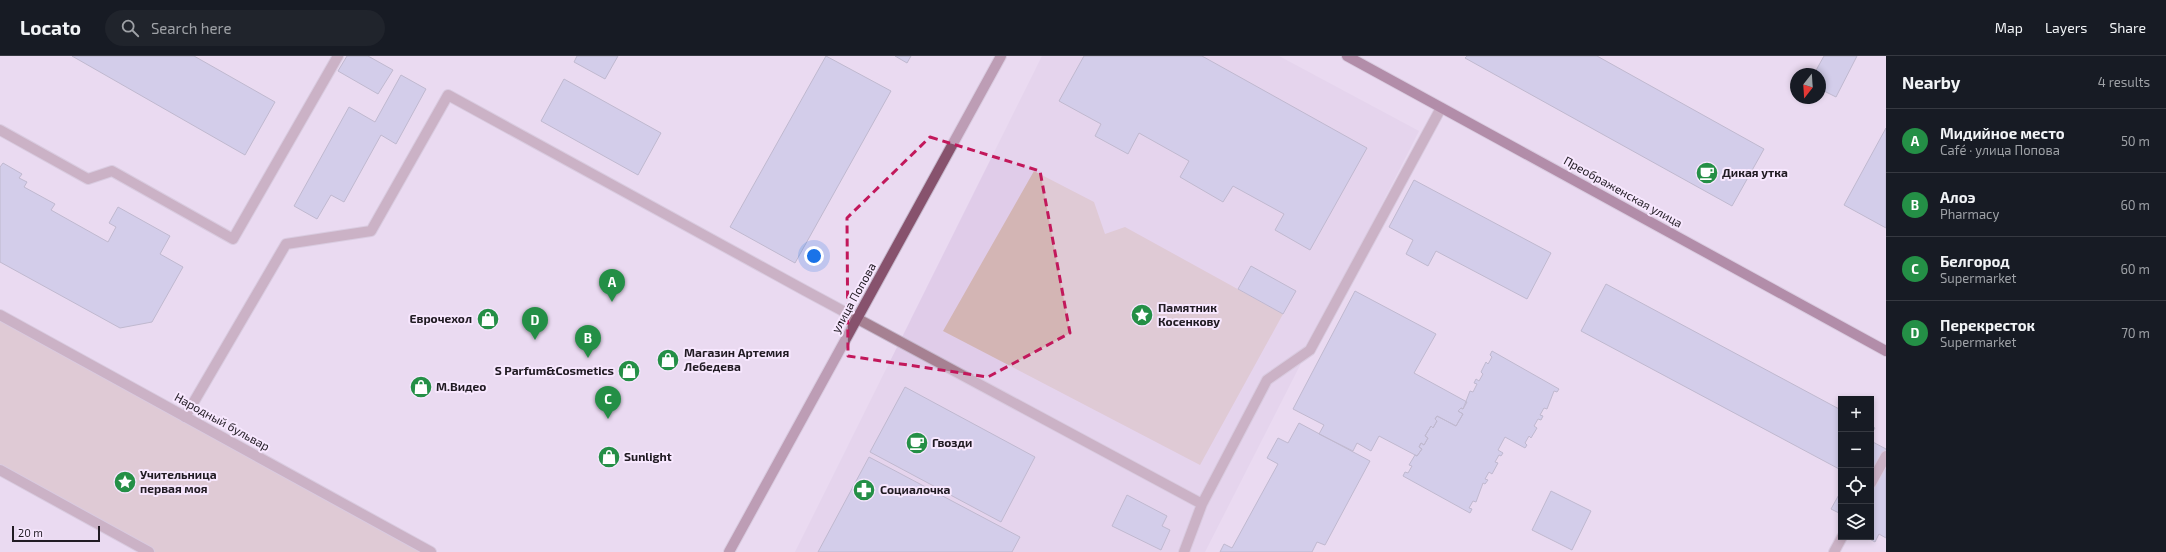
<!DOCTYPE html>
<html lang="en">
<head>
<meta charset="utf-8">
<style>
	:root { --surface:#171b24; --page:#20242c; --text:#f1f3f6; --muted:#9ea1a6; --line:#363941; --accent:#248f46 }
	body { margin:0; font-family:"Exo 2",sans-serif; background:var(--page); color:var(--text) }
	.controls { position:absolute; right:12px; bottom:12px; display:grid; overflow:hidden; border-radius:0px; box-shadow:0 2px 6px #0003 }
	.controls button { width:36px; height:36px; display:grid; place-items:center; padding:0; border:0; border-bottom:1px solid var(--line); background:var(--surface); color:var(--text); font:20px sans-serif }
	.compass { position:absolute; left:1790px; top:12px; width:36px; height:36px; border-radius:50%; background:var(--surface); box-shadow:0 2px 6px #0003; rotate:197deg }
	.scale { position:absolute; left:12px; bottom:10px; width:88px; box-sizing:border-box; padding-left:4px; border:2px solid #211b23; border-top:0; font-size:11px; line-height:14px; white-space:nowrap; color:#211b23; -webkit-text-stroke:3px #f7e7fe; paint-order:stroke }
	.you { position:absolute; left:814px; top:200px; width:14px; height:14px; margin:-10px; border:3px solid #fff; border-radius:50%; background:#1a73e8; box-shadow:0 0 0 6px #1a73e833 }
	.badge { display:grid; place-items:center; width:26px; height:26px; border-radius:50%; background:var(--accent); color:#fff; font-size:13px; font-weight:700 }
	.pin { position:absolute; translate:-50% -33px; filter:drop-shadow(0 1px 2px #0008) }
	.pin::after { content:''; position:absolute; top:21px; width:14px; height:12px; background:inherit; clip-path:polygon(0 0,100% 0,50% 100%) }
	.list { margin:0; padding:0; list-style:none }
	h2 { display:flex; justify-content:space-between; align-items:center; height:52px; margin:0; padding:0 16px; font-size:17px }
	h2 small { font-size:13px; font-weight:400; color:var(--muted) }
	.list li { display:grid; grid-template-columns:26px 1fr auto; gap:12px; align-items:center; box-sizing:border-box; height:64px; padding:0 16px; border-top:1px solid var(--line) }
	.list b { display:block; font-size:15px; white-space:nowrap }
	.list p { margin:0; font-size:13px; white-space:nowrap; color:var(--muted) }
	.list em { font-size:13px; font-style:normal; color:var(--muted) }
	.icon { flex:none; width:22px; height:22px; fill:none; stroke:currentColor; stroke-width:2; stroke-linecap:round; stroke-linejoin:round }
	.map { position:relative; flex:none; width:1886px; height:496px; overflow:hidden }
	header { display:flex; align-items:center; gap:24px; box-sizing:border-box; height:56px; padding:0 20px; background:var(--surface); border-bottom:1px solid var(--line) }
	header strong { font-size:19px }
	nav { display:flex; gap:22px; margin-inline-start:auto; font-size:14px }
	.search { width:280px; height:36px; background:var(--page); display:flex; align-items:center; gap:10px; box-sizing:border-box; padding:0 14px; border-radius:22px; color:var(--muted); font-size:15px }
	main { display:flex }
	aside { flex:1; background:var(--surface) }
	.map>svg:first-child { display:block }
	.built { fill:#e0cce9 }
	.green { fill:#d3b5b4 }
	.building { fill:#b9bce3; stroke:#8d8fa6 }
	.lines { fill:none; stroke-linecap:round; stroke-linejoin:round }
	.lane-casing { stroke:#c6b8cc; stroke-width:12 }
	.street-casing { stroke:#c6b8cc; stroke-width:12 }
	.secondary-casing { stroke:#c6b8cc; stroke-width:12 }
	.primary-casing { stroke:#c6b8cc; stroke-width:12 }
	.lane { stroke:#a68192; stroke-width:10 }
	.street { stroke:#a68192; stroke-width:10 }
	.secondary { stroke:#87526d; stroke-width:10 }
	.primary { stroke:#6f3053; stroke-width:10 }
	.marked { fill:none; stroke:#c2185b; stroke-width:3; stroke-dasharray:8 5; stroke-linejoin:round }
	.labels { text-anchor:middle; stroke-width:4; stroke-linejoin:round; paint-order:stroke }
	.poi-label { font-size:12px; font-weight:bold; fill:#211b23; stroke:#f7e7fe; text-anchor:start }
	.street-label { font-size:12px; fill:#211b23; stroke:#f7e7fe }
</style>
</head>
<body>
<header>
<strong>Locato</strong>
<div class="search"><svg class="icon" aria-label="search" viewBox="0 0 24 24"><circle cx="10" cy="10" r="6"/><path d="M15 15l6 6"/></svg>Search here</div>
<nav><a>Map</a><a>Layers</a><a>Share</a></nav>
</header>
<main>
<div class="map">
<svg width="1886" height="496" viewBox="0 0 1886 496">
	<rect width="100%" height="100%" fill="#eadaf1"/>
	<!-- built -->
	<path class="built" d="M1042 0H1279L1419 75 1205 496H795Z"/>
	<!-- green -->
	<path class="green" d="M1034 115 1094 146 1105 178 1125 171 1283 258 1200 409 943 275Z
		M0 261 426 496H153L0 411Z"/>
	<!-- building -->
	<path class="building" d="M72 0H194L275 46 245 99Z
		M347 0H368L393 14 378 38 338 15Z
		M577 0H618L605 23 574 6Z
		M826 0 891 35 795 207 730 171Z
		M895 0H911L907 7Z
		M1084 0H1202L1367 92 1310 194 1275 174 1284 158 1233 130 1223 146 1180 121 1189 105 1139 77 1128 98 1095 80 1101 68 1059 45Z
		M1467 0H1597L1764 93 1732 150 1465 2Z
		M1824 0H1857L1836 41 1820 33V18H1814Z
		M401 19 426 33 396 88 381 79 344 146 331 139 317 163 294 150 349 51 375 66Z
		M564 23 661 77 638 119 541 65Z
		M1886 72V172L1844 149Z
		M3 107 22 118 19 122 27 126 24 131 55 148 51 154 108 186 116 171 109 167 118 151 170 180 160 198 183 211 152 266 120 272 0 206V111Z
		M1414 124 1551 197 1527 243 1436 195 1428 210 1406 198 1413 184 1389 171Z
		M1251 210 1296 235 1283 258 1238 233Z
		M1606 228 1841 354V414L1581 275Z
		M1355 235 1436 278 1414 317 1467 346 1463 353 1461 352 1458 355 1463 358 1456 370 1437 360 1435 363 1437 365 1433 372 1431 370 1425 380 1428 382 1424 389 1421 387 1419 391 1422 393 1417 400 1379 380 1371 395 1357 387 1353 395 1319 378 1324 369 1293 353Z
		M1492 295 1559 333 1557 336 1554 335 1547 353 1544 352 1540 359 1543 360 1541 364 1538 363 1534 370 1537 372 1531 382 1529 380 1525 387 1527 389 1525 392 1505 381 1498 394 1503 397 1501 400 1499 399 1495 406 1498 407 1492 418 1489 416 1485 423 1488 424 1485 428 1483 427 1476 446 1473 445 1469 452 1472 453 1470 457 1403 420 1405 416 1408 417 1412 410 1409 409 1415 399 1417 400 1422 393 1419 391 1421 387 1424 389 1428 382 1425 380 1431 370 1433 372 1437 365 1435 363 1437 360 1456 370 1463 358 1458 355 1461 352 1463 353 1470 335 1473 336 1477 328 1474 327 1476 323 1479 325 1483 318 1481 316 1486 306 1488 308 1492 301 1490 299Z
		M905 331 1035 401 1001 466 870 396Z
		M1299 367 1370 405 1325 489 1317 486 1312 496H1220L1224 488 1232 492 1278 408 1267 402 1278 382 1288 387Z
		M1871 370 1875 372 1871 378Z
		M1871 385 1886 393V482L1879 478 1875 486 1866 481H1871Z
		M869 401 1020 481 1012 496H818Z
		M1551 435 1591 455 1572 494 1532 474Z
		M1841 435V458L1831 453Z
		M1127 439 1167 460 1162 470 1170 474 1161 494 1112 470Z"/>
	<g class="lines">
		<!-- lane casing -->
		<g class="lane-casing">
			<path id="lane" d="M0 74 88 123 112 115 233 183 338 0
				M185 361 286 188 371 175 448 39 804 234 1202 448 1267 324 1310 294 1441 52
				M1871 427 1886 400
				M1184 496 1202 448
				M1834 496 1842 481"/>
		</g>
		<!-- street casing -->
		<g class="street-casing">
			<path id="street" d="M0 259 431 496
				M0 414 149 496"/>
		</g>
		<!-- secondary casing -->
		<g class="secondary-casing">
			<path id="secondary" d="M729 496 1001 0"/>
		</g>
		<!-- primary casing -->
		<g class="primary-casing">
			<path id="primary" d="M1347 0 1886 295"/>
		</g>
		<!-- lane -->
		<use href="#lane" class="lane"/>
		<!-- street -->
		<use href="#street" class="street"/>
		<!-- secondary -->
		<use href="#secondary" class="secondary"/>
		<!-- primary -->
		<use href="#primary" class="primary"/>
	</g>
	<!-- marked area -->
	<path d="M0 0H1886V496H0ZM930 81 1040 115 1070 277 988 321 848 300 847 162Z" fill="#eadaf1" fill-opacity=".55" fill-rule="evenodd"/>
	<path class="marked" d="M930 81 1040 115 1070 277 988 321 848 300 847 162Z"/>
	<!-- icons -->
	<defs>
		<g id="cafe-disc" transform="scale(1.15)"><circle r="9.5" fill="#248f46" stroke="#f7e7fe"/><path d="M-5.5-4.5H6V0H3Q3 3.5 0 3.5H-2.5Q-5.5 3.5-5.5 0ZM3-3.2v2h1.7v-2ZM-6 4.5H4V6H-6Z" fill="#fff"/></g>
		<g id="sight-disc" transform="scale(1.15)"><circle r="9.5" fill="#248f46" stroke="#f7e7fe"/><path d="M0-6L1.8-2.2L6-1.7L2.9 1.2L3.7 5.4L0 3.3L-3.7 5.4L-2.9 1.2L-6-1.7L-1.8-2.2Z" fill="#fff"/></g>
		<g id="shop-disc" transform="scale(1.15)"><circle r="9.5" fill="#248f46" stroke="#f7e7fe"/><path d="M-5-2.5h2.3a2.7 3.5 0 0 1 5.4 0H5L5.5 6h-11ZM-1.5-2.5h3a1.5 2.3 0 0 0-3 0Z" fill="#fff"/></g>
		<g id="pharmacy-disc" transform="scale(1.15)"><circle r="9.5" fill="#248f46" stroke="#f7e7fe"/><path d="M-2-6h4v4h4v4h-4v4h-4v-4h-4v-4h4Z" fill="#fff"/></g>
	</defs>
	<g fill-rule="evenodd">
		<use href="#cafe-disc" x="1707" y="117"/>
		<use href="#sight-disc" x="1142" y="259"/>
		<use href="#shop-disc" x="488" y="263"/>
		<use href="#shop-disc" x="668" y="304"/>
		<use href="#shop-disc" x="629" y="315"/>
		<use href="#shop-disc" x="421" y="331"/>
		<use href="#cafe-disc" x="917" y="387"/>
		<use href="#shop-disc" x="609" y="401"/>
		<use href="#sight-disc" x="125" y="426"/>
		<use href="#pharmacy-disc" x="864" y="434"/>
	</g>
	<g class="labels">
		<!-- poi labels -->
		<g class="poi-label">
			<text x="1722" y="121">Дикая утка</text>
			<text x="1158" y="256">Памятник<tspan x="1158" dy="14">Косенкову</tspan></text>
			<text x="472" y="267" text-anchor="end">Еврочехол</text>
			<text x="684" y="301">Магазин Артемия<tspan x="684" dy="14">Лебедева</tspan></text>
			<text x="614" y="319" text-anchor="end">S Parfum&amp;Cosmetics</text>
			<text x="436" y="335">М.Видео</text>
			<text x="932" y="391">Гвозди</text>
			<text x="624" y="405">Sunlight</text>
			<text x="140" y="423">Учительница<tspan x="140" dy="14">первая моя</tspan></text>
			<text x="880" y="438">Социалочка</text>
		</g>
		<!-- street labels -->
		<g class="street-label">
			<text transform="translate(1623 136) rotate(29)" y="4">Преображенская улица</text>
			<text transform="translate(854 242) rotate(-61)" y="4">улица Попова</text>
			<text transform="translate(222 366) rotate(29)" y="4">Народный бульвар</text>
		</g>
	</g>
</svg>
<div class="controls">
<button>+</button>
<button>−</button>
<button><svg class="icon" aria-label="locate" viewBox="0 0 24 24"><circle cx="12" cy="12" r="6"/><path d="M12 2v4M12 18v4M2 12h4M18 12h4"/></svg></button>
<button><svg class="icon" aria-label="layers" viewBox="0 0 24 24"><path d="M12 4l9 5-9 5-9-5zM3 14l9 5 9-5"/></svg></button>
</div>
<svg class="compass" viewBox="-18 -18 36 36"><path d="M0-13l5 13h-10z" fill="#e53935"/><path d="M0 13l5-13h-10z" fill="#9ea1a6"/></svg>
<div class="scale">20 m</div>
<div class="you"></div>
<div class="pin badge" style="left:612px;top:246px">A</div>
<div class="pin badge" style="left:588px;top:302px">B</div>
<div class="pin badge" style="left:608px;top:363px">C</div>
<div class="pin badge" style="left:535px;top:284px">D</div>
</div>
<aside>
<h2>Nearby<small>4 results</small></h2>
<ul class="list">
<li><span class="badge">A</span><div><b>Мидийное место</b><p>Café · улица Попова</p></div><em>50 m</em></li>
<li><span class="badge">B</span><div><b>Алоэ</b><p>Pharmacy</p></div><em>60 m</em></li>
<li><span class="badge">C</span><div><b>Белгород</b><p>Supermarket</p></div><em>60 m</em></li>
<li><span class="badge">D</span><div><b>Перекресток</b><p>Supermarket</p></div><em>70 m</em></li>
</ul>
</aside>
</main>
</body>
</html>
